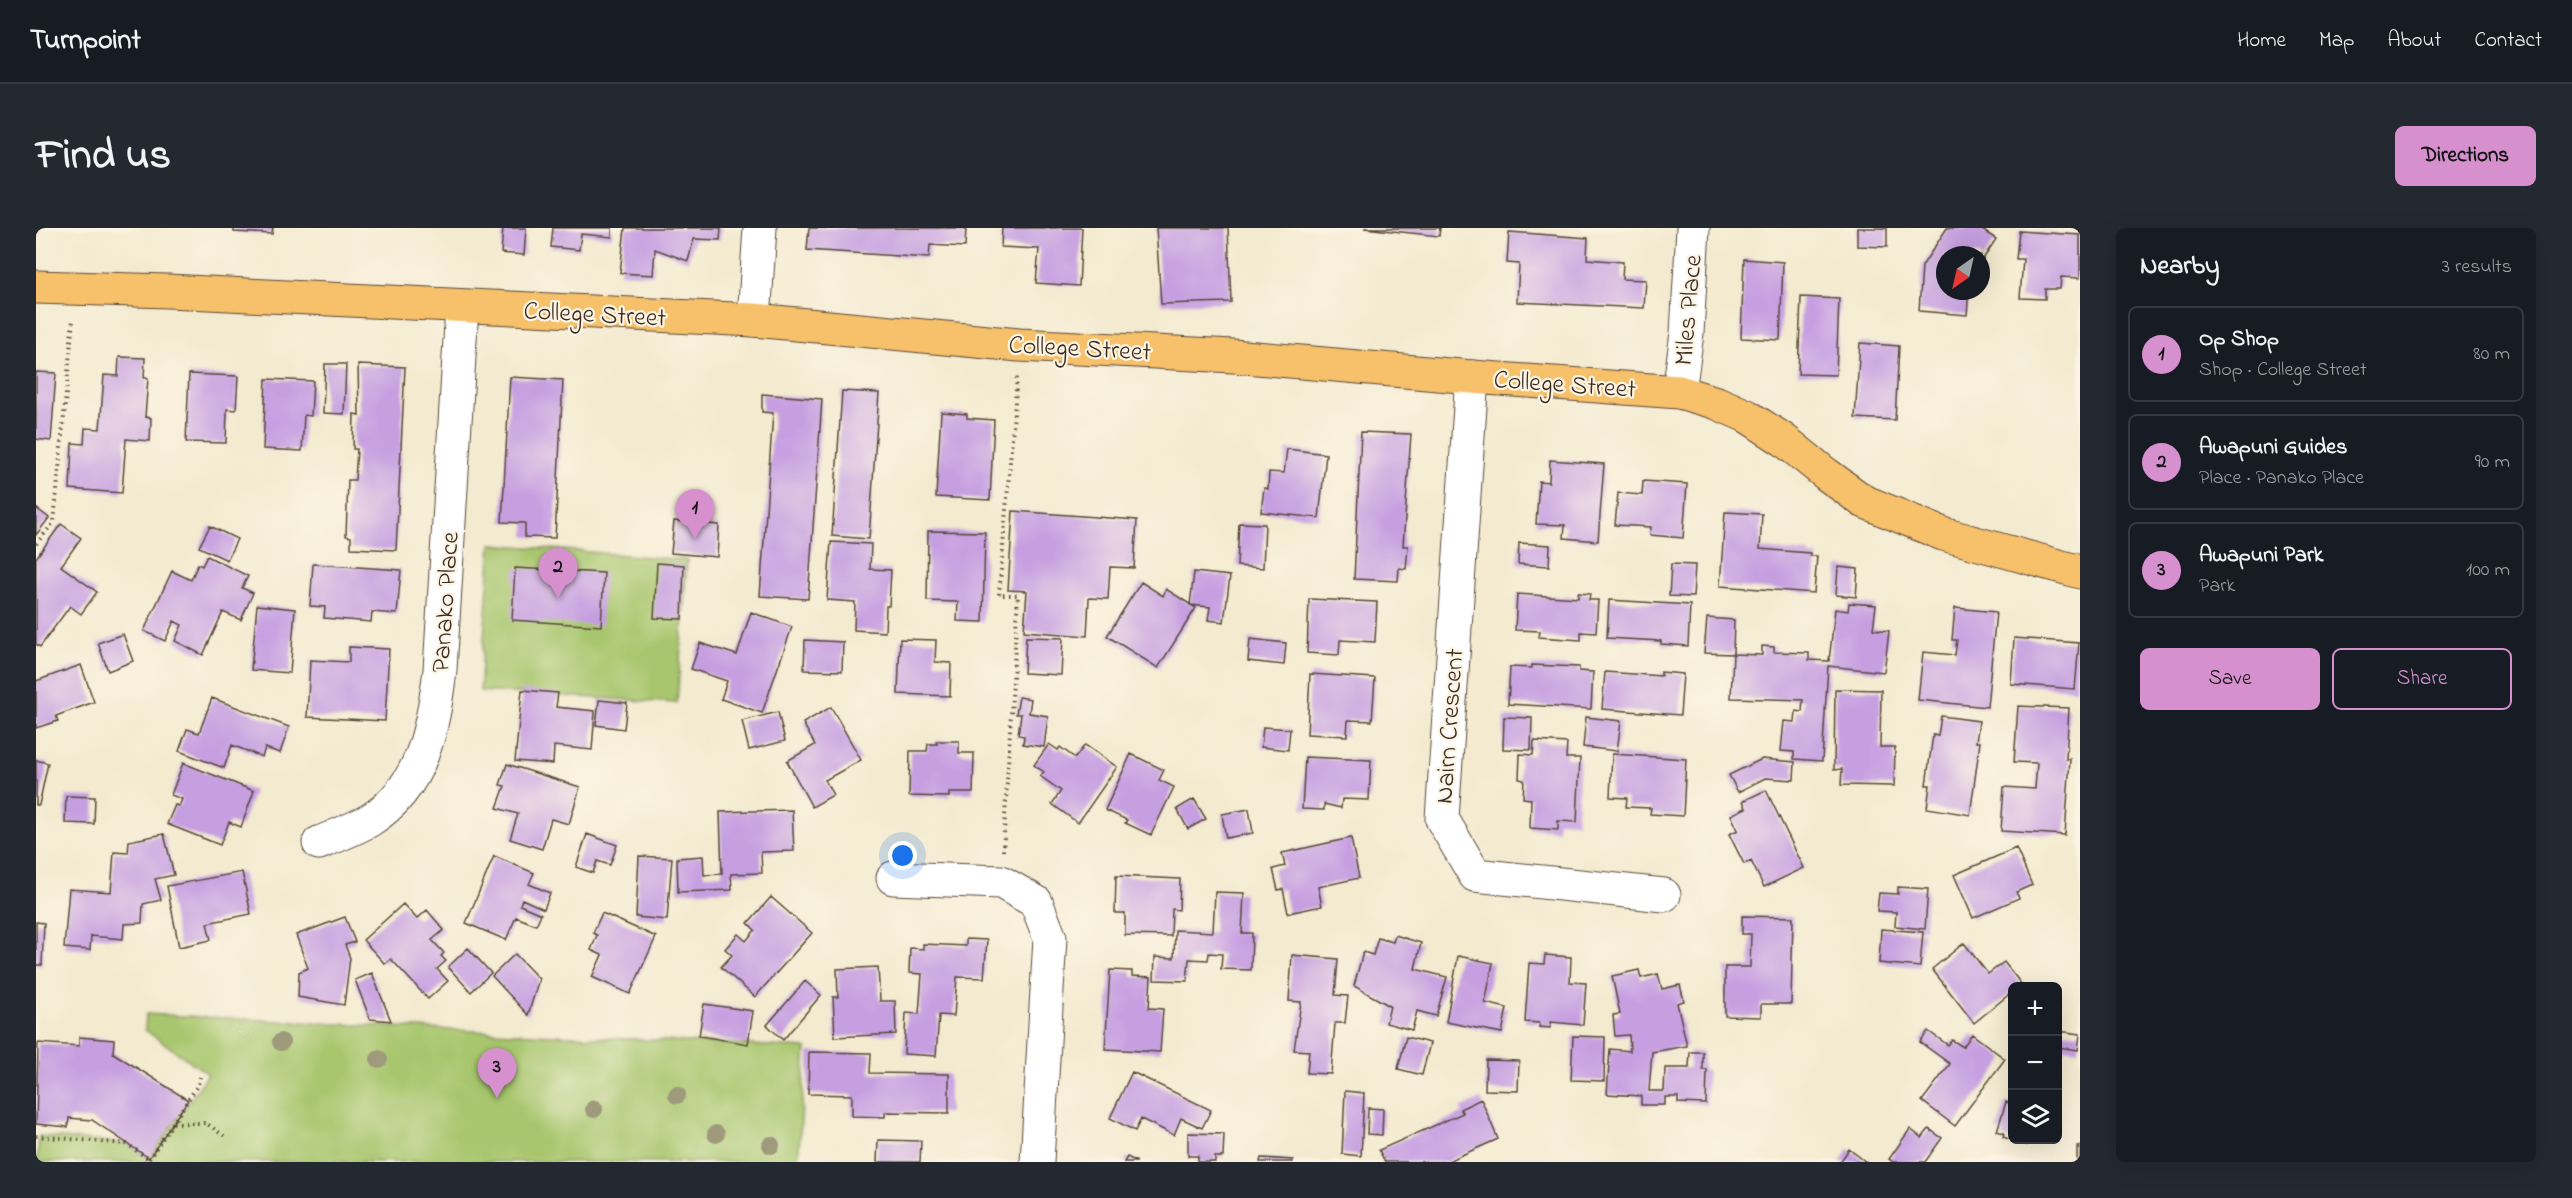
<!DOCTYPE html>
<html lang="en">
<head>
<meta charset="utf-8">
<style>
	:root { --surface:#171b24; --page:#242831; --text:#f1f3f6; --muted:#9ea1a6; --line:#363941; --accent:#d690ce }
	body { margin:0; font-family:"Indie Flower",sans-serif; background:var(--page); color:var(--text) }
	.controls { position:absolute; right:18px; bottom:18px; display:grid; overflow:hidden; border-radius:9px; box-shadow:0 6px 24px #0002 }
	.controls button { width:54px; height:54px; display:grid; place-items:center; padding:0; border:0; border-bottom:2px solid var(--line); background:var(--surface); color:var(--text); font:30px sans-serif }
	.compass { position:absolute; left:1900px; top:18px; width:54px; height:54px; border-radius:50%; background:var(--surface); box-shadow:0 6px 24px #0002; rotate:214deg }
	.you { position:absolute; left:867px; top:628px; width:21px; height:21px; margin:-15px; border:4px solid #fff; border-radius:50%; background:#1a73e8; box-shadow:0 0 0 9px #1a73e833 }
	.badge { display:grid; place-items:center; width:39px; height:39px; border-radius:50%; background:var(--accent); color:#111; font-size:20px; font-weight:700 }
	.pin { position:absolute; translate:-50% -50px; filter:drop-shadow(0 2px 3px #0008) }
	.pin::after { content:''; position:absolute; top:32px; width:21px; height:18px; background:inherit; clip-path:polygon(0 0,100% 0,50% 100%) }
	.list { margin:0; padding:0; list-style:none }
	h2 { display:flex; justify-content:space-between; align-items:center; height:78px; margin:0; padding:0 24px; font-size:26px }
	h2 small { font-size:20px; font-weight:400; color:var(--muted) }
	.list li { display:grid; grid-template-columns:39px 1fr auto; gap:18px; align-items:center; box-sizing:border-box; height:96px; margin:0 12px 12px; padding:0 12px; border:2px solid var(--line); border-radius:9px }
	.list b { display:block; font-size:22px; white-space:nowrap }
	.list p { margin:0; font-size:20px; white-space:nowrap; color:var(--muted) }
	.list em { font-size:20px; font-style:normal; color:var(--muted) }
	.actions { display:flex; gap:12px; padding:18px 24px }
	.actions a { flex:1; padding:14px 0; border:2px solid var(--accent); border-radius:9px; text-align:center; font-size:21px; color:var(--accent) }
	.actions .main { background:var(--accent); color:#111 }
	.icon { flex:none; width:33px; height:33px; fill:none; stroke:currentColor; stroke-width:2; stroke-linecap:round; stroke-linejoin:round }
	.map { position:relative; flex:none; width:2044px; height:934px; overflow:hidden; border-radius:9px }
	header { display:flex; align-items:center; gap:36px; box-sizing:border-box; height:84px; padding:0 30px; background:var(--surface); border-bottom:2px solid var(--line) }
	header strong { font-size:28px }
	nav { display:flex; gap:33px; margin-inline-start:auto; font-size:21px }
	.intro { display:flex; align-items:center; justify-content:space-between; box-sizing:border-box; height:144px; padding:0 36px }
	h1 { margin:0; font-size:42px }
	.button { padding:15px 27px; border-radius:9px; background:var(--accent); color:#111; font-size:21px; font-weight:700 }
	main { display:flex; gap:36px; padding:0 36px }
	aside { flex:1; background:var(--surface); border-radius:9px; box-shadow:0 6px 24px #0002 }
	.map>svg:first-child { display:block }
	.green { fill:#a7c66d; stroke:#717846; stroke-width:1.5 }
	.building { fill:#c69fe1 }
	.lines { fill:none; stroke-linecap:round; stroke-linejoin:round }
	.minor-casing { stroke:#574739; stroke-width:35 }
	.major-casing { stroke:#574739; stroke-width:35 }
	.path { stroke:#574739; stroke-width:4; stroke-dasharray:1.5 4.5; stroke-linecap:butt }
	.minor { stroke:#fff; stroke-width:33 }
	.major { stroke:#f7c06b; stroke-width:33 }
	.tree { fill:#9f9a7b }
	.labels { text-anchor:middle; stroke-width:4.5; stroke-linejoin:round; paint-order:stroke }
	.street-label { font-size:26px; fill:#3b2a1e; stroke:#fcf5e5 }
</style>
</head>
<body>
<header>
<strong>Turnpoint</strong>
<nav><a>Home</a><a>Map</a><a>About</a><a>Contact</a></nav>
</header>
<div class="intro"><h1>Find us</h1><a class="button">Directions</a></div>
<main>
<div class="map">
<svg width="2044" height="934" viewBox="0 0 2044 934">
	<rect width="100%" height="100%" fill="#fcf5e5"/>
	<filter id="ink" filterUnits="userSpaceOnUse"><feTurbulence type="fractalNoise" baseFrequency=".0167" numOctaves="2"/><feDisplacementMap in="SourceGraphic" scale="12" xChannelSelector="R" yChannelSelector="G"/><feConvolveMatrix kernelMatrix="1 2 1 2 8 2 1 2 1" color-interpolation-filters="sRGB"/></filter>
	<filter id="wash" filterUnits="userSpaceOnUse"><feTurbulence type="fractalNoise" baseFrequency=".008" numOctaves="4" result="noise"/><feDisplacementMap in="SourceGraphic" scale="24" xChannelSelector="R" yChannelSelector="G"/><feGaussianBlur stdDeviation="1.35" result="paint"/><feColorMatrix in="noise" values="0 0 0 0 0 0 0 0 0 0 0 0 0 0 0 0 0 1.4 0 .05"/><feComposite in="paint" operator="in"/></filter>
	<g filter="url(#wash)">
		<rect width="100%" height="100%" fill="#f3eacf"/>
		<!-- green -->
		<path class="green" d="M455 316 651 332 641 475 444 463Z
			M110 786 770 820 762 934H1L3 908 91 916 113 931 172 846 109 802Z"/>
		<g id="blocks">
			<!-- building -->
			<path class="building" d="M198 0H237L236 6 198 4Z
				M467 0H490L488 27 465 25Z
				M517 0H576V9L545 6 543 22 515 19Z
				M589 0H685L684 12 658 11 652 33 619 21 617 47 584 45Z
				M773 0H930L929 19 894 17 893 30 771 22Z
				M966 0H1046L1043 58 1000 55 1003 21 965 19Z
				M1120 0H1192L1195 74 1125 76Z
				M1328 0H1404L1403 8Z
				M1821 0H1851V19L1821 18Z
				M1911 0H1948L1946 2 1960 11 1945 34V27H1909V63H1933L1931 87 1883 83 1886 38Z
				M1983 3 2044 7V50L2025 49 2024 61H2009V71L1984 70 1987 31H1980Z
				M1473 4 1552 10 1551 31 1587 34 1586 51 1610 52 1608 80 1481 74 1483 36 1471 35Z
				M1708 31 1747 34 1744 112 1705 110Z
				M1765 69 1803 71 1800 147 1762 146Z
				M1824 115 1863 118 1859 192 1819 190Z
				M83 129 109 130 108 150H112L109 189 115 190 114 213 90 211 86 265 34 261 36 215 48 216 49 200 64 201 68 147 82 148Z
				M289 136H310L308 186 287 185Z
				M322 137 369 139 360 322 315 320V309L310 308 312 252H319L321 221H317L318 186 323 187Z
				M0 144 20 145 15 213 0 211Z
				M153 146 202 148 200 182 191 181 190 215 150 214Z
				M474 149 527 152 519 310 489 309V295L466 294Z
				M230 151 277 153 275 188 268 187 266 223 227 221Z
				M806 163 843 165 833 311 796 308Z
				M726 166 786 171 772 371 724 368 737 185 726 184Z
				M905 184 931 186V190L958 192 954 272 900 269Z
				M1325 204 1375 206 1367 318H1372L1370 341 1363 340 1362 353 1318 351Z
				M1251 221 1290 226 1283 290 1225 284 1228 260 1232 261 1233 244 1248 245Z
				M1514 232 1568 236 1562 313 1528 310 1529 297 1500 296 1503 253 1513 254Z
				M1607 253 1651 256 1647 310 1614 307 1615 299 1579 297 1582 265 1606 267Z
				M0 280 13 290 0 307Z
				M977 283 1101 292 1098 340 1074 339 1072 371 1053 370 1051 408 988 403 991 363 972 362Z
				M1689 284 1726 286 1724 321 1774 325V328H1781L1778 365 1684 358Z
				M638 293 683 297 681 329 635 325Z
				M1203 295 1229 296 1227 340 1201 338Z
				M25 296 45 310 25 338 61 364 45 386 34 378 4 419 0 416V330Z
				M174 298 201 311 191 332 163 319Z
				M892 303 949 304 947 394 921 393 922 374 891 373Z
				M795 314 835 316 834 341 855 342 853 378H850L849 404 818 402 819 374 791 372Z
				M1483 315 1514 317 1513 338 1482 336Z
				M171 328 212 348 206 360 217 365 205 392 187 384 167 427 139 413 146 397 138 393 129 413 108 403 136 343 155 352 162 336 166 338Z
				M621 335 648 337 646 391 618 390Z
				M277 336 365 342 361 386 336 384 335 394 288 390 289 379 274 378Z
				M1635 336 1659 337 1657 369 1633 368Z
				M1802 339 1822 341 1820 369 1800 367Z
				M479 340 568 345 565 398 476 392Z
				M1158 344 1194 348 1188 394 1172 392 1174 379 1154 377Z
				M1105 354 1127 368 1130 361 1160 380 1122 440 1071 408Z
				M1542 365 1554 366 1553 372H1562L1560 405 1545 404V412L1503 409 1504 403 1479 402 1481 366 1542 370Z
				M1273 371 1341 374 1339 414 1304 412 1303 427 1271 425Z
				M1573 372 1654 377 1652 418 1625 416V413L1571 410Z
				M1813 375 1840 377 1837 401 1853 403 1848 444 1792 438 1786 533 1758 531V524L1745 523 1748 493 1759 494 1760 483 1766 484 1767 472 1695 470 1697 426 1668 425 1671 390 1698 392 1697 426 1726 427V418L1738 419V424L1773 425V432L1793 433 1799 381 1812 383Z
				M221 377 259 381 254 445 215 442Z
				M1919 380 1960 384 1951 479 1882 472 1887 424 1919 427 1921 412H1916Z
				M715 384 756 399 726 485 685 471 691 453 655 441 664 415 701 427Z
				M87 406 97 433 72 443 62 415Z
				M990 409 1027 410 1025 447 988 445Z
				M1978 410 2043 415 2039 461 1975 456Z
				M864 411 900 412 899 434 915 435 914 468 862 466Z
				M1214 411 1250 415 1248 437 1212 433Z
				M769 412 807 414 806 443 768 442Z
				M313 419 353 421 349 493 271 489 274 432 313 434Z
				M45 437 58 474 20 488 22 493 0 500V453Z
				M1496 437 1543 439V443L1557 444 1555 481 1472 476 1474 439 1496 440Z
				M1569 444 1625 448V444L1647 446 1644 487 1566 481Z
				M1274 446 1339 450 1336 493 1312 492 1311 508 1271 506Z
				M1799 461 1845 462 1844 519H1859L1858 558 1805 557 1806 541 1798 542Z
				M486 462 522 465 520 479 559 483 556 522 518 518 517 536 479 533Z
				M983 469 995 471 993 485 1012 488 1008 519 987 516 988 508 982 507 985 486H980Z
				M176 470 253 499 244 525 229 520 226 529 196 517 188 540 143 523 151 501 163 505Z
				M563 472 591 475 588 501 560 497Z
				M1982 478 2033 480 2030 531H2034L2029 607 1965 603 1968 559 1999 561 2001 535 1978 534Z
				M795 479 825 532 789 552 797 567 776 579 751 533 779 517 767 495Z
				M742 484 749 513 713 522 706 493Z
				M1905 488 1943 493 1940 514H1944L1934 587 1891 580 1894 557H1890L1897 507 1902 508Z
				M1468 489 1496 490 1495 522 1467 521Z
				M1550 489 1585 493 1581 523 1547 519Z
				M1227 499 1254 501 1252 522 1225 519Z
				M900 513H923V525H938L937 565H913V569L873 568 874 523H891L892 516H901Z
				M1498 513 1531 515 1530 530H1544L1541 594 1522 593V602L1494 600 1495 571 1487 570 1488 552 1483 551 1484 526 1497 527Z
				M1013 516 1022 522 1024 519 1039 530 1049 517 1081 539 1042 595 1016 576 1025 563 1004 548 1008 544 998 537Z
				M1095 526 1128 542 1123 552 1138 559 1115 607 1089 595 1091 592 1069 582Z
				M1576 526 1650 531 1647 588 1614 586 1615 580 1590 579 1591 570 1574 569Z
				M1269 529 1335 532 1333 572 1306 571 1305 580 1288 576V582L1266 581Z
				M1726 531 1759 534 1758 552 1729 550 1702 564 1693 547Z
				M0 532 12 535 3 577H0Z
				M147 535 218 563 205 599 193 594 184 617 131 596 139 577 143 578 146 571 135 567Z
				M471 536 544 559 533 596 515 591 506 621 474 611 482 586 461 580 469 558 464 557Z
				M1730 562 1768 640 1728 659 1715 633 1708 636 1693 606 1702 602 1695 587 1710 580 1707 573Z
				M30 568 59 569 58 596 29 595Z
				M1158 571 1170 591 1152 601 1141 581Z
				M1213 581 1217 605 1190 610 1186 586Z
				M756 582 758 623 725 624 726 645 695 646 696 662 642 664 641 630 667 628 668 647 686 646 684 584Z
				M128 606 138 647 119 651 125 672 107 676 106 695 88 696 87 711 55 708 54 722 28 720 33 661 75 664 78 624 92 625 93 613Z
				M551 606 581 617 574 637 561 633 557 645 540 639Z
				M1315 610 1323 650 1282 659 1286 678 1252 685 1247 661 1242 662 1237 641 1249 638 1246 625Z
				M1980 620 1996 657 1980 664 1983 670 1937 690 1918 647Z
				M458 628 498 645 493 656 514 665 508 681 486 671 484 677 505 686 500 697 480 689 470 712 430 695Z
				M603 628 636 630 631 692 600 689Z
				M206 644 215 686 171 695 175 712 143 719 131 658Z
				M1080 648 1144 651 1143 682 1136 681 1135 708 1089 707V685H1079Z
				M1862 659 1892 661 1889 701 1859 698 1860 684 1841 683 1843 665 1862 666Z
				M1179 664 1208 665 1206 705H1216L1215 742 1185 741 1186 726 1173 725 1172 732 1153 731 1151 753 1118 752 1119 729 1138 730 1139 702 1177 704Z
				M735 669 776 705 719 769 685 739 696 727 689 721 702 706 710 713 719 702 712 695Z
				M367 676 381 691 391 682 408 702 396 712 408 725 405 728 410 733 401 741 412 753 392 771 355 731 349 736 327 712Z
				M566 685 620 709 594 766 556 749 566 727 555 722 561 707 557 705Z
				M1706 688 1757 689 1755 776H1725V789L1689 788V739H1714L1715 706H1706Z
				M309 689 319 714 309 717 314 730 308 777 262 769 263 744 272 740 260 707Z
				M0 694 8 695 6 737H0Z
				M1845 701 1887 704 1884 739 1843 735Z
				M1359 707 1385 715 1379 741 1411 749 1400 788 1381 783 1376 802 1350 795 1354 778 1318 758 1327 724 1337 727 1342 710 1357 714Z
				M930 711 951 712 948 750 921 749 918 788 903 787 900 828 868 826 870 785 883 786 886 746 873 745 874 720 887 721V716L930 718Z
				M1928 715 1952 746 1968 734 1986 757 1976 758V764L1938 795 1896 741Z
				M432 720 455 745 435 764 412 739Z
				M479 726 503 751 492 787 456 748Z
				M1256 727 1302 731 1299 767 1312 768 1309 795H1299L1295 846 1271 845 1273 823 1258 822 1265 774 1253 773Z
				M1509 727 1535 729 1534 754 1550 755 1547 797 1515 794V800L1503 799 1504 795 1489 794 1493 735 1508 736Z
				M1422 728 1457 735 1449 775 1471 780 1466 805 1410 794Z
				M842 739 844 773H859L860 806 799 809 797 769H802L801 741Z
				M1074 742 1096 743V748L1115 749 1113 780 1127 781 1124 824 1069 821Z
				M1603 742 1605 750 1622 746 1626 761 1644 757 1648 773 1641 775 1651 818 1616 824 1613 863H1628L1629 840H1653L1654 824H1667V842H1671L1670 876 1642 875V869H1629V877H1605V868L1571 866 1574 821 1594 823 1593 807 1579 808 1577 787 1584 786 1576 748Z
				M336 745 355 793 334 791 319 752Z
				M769 753 785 767 747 812 731 797Z
				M668 776 717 783 712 816 663 808Z
				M1892 803 1912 817 1916 812 1927 819 1936 806 1969 831 1919 898 1886 873 1914 836 1884 814Z
				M2022 803 2044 806 2042 822 2022 819Z
				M1537 808 1569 809 1568 853 1535 852Z
				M43 809 78 812 77 825 152 872 113 930 56 892 33 890 32 899 0 896 2 815 43 818Z
				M1370 809 1394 815 1386 847 1362 841Z
				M773 824 835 825 834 845 913 846V885L849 884V889L816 888V867L772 866Z
				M1450 832 1483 833 1482 863 1449 862Z
				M1096 844 1175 882 1166 900 1145 890 1138 907 1105 891 1099 903 1074 890Z
				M1309 863 1328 865 1325 928 1306 926Z
				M1445 871 1462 911 1410 934H1349L1343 922 1427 885 1424 881Z
				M1970 874 1976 876V912H1993L1991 917 1967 909 1968 905 1961 903Z
				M1332 880 1347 881 1346 907 1331 906Z
				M1874 901 1886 910 1893 901 1906 910 1889 934H1857L1853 931Z
				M1152 905 1188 906 1187 929H1179V934H1162V928H1152Z
				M842 912 885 913 884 934H841Z
				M2041 918H2044V934H2041Z
				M1813 921 1830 934H1804Z
				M1091 929 1101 934H1088Z
				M1225 930 1257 932V934H1224Z"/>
		</g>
	</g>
	<g filter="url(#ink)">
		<use href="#blocks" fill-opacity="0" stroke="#574739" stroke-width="1.5"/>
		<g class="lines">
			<!-- minor casing -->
			<g class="minor-casing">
				<path id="minor" d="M718 92 724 0
					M1436 149 1406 591 1439 647 1628 667
					M1643 164 1651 105 1657 0
					M283 615C300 608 318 601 334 592 387 559 397 499 404 442L426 79
					M857 650 965 654 1000 674 1014 710 1001 934"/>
			</g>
			<!-- major casing -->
			<g class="major-casing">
				<path id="major" d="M0 59 132 63 718 92 983 117 1197 128 1436 149 1643 164 1681 175 1711 188 1748 212 1790 246 1827 273 1907 306 2044 344"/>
			</g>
			<!-- path -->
			<path class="path" d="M0 316 18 294 37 91
				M967 623 982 367H963L981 149
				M137 895H170L188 908
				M0 908 91 916 113 931V934
				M113 931 162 857 164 849"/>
			<!-- minor -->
			<use href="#minor" class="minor"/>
			<!-- major -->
			<use href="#major" class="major"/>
		</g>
		<!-- trees -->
		<g class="tree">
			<circle cx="245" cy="814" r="9"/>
			<circle cx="343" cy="831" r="9"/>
			<circle cx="641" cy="867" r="9"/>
			<circle cx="558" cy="881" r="9"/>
			<circle cx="680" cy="906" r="9"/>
			<circle cx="735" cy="917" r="9"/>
		</g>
	</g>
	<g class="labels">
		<!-- street labels -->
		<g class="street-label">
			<text transform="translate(1651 82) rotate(-85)" y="9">Miles Place</text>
			<text transform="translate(559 85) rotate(3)" y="9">College Street</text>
			<text transform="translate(1044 119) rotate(3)" y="9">College Street</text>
			<text transform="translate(1529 155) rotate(4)" y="9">College Street</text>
			<text transform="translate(408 374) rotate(-86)" y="9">Panako Place</text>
			<text transform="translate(1412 498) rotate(-86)" y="9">Nairn Crescent</text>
		</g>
	</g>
</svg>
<div class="controls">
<button>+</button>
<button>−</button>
<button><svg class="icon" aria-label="layers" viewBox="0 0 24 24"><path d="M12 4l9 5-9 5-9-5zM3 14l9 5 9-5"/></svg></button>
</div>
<svg class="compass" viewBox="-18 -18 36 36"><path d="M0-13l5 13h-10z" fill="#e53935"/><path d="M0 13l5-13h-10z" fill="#9ea1a6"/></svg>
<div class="you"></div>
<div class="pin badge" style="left:659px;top:311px">1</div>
<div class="pin badge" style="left:522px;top:370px">2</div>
<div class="pin badge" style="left:461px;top:870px">3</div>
</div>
<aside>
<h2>Nearby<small>3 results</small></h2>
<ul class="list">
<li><span class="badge">1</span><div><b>Op Shop</b><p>Shop · College Street</p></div><em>80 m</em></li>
<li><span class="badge">2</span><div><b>Awapuni Guides</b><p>Place · Panako Place</p></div><em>90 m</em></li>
<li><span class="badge">3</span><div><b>Awapuni Park</b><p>Park</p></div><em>100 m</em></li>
</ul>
<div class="actions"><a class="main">Save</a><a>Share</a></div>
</aside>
</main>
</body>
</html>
